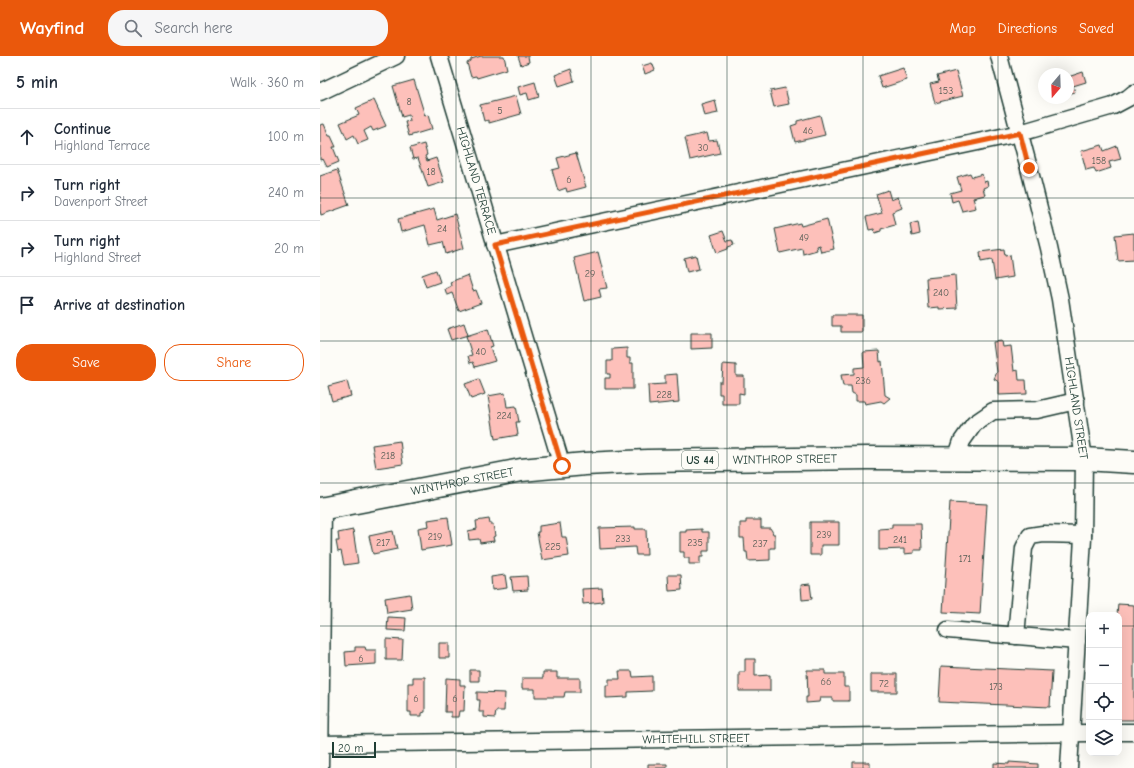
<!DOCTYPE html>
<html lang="en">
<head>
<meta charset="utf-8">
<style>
	:root { --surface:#fff; --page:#f6f6f7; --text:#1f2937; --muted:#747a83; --line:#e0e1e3; --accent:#ea580c }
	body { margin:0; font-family:"Comic Neue",sans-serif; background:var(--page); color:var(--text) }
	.controls { position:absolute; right:12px; bottom:12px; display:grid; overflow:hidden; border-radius:8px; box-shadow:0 4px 16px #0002 }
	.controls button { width:36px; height:36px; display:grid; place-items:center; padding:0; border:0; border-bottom:1px solid var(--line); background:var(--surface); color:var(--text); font:20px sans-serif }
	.compass { position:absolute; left:718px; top:12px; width:36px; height:36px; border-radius:50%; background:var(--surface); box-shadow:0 4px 16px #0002; rotate:199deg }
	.scale { position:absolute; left:12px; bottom:10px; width:44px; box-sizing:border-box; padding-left:4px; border:2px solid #1f3d34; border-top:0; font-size:11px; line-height:14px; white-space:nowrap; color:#1f3d34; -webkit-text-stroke:3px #fdfcf7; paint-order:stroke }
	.stop { position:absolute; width:12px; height:12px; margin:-9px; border:3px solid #ea580c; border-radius:50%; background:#fff }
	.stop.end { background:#ea580c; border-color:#fff; box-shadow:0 1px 4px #0008 }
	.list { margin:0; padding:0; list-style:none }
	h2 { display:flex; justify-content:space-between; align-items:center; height:52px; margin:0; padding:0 16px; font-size:17px }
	h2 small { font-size:13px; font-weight:400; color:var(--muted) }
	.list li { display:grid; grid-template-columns:26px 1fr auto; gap:12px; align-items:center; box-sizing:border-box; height:56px; padding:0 16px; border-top:1px solid var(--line) }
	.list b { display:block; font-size:15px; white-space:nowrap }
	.list p { margin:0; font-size:13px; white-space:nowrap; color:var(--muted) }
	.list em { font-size:13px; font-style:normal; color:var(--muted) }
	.actions { display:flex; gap:8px; padding:12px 16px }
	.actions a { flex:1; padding:9px 0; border:1px solid var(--accent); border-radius:16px; text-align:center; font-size:14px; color:var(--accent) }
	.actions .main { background:var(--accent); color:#fff }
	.icon { flex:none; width:22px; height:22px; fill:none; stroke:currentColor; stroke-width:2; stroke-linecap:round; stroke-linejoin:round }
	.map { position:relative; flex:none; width:814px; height:712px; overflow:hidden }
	header { display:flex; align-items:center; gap:24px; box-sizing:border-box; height:56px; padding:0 20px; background:var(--accent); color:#fff }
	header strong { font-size:19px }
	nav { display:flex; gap:22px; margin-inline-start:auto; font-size:14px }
	.search { width:280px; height:36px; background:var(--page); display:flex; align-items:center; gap:10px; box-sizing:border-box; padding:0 14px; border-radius:16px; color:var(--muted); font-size:15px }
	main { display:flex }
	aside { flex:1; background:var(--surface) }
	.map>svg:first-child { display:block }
	.building { fill:#fdc0ba; stroke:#1f3d34 }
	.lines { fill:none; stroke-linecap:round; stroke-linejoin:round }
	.minor-casing { stroke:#1f3d34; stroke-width:19 }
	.highway-casing { stroke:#1f3d34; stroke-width:25 }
	.minor { stroke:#fdfcf7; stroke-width:16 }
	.highway { stroke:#fdfcf7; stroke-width:22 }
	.route { stroke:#ea580c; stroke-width:5 }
	.grid { fill:none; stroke:#1f3d34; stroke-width:1; stroke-opacity:0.55 }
	.labels { text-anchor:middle; stroke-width:3; stroke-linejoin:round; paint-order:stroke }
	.number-label { font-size:10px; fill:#565e56 }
	.shield { fill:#fdfcf7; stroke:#62766e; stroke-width:1 }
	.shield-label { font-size:11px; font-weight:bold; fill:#1f3d34 }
	.street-label { font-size:12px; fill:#1f3d34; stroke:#fdfcf7 }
</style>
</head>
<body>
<header>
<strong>Wayfind</strong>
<div class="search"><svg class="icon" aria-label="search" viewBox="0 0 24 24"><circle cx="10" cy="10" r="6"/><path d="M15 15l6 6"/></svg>Search here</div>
<nav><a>Map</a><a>Directions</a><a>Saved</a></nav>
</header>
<main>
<aside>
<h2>5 min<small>Walk · 360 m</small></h2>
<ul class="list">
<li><svg class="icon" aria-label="ahead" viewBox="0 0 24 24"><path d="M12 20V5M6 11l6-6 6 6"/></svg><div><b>Continue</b><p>Highland Terrace</p></div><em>100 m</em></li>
<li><svg class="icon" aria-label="right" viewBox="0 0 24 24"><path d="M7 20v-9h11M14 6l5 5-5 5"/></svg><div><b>Turn right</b><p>Davenport Street</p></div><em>240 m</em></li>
<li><svg class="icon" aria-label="right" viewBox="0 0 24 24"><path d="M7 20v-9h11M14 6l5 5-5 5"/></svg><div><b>Turn right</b><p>Highland Street</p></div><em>20 m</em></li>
<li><svg class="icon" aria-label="arrive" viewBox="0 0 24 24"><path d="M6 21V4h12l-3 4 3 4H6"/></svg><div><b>Arrive at destination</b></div></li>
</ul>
<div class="actions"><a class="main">Save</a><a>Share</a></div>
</aside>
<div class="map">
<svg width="814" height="712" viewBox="0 0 814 712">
	<rect width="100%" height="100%" fill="#fdfcf7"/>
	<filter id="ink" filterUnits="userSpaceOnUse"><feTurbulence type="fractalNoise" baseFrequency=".025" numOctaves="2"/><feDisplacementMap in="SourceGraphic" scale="8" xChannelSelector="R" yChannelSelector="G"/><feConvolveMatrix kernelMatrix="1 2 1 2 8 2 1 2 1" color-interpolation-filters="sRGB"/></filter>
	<g filter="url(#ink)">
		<!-- building -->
		<path class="building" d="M161 0H184L187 13 157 22 156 20 151 21 147 7 151 5V3Z
			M198 0H208L209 6 201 9Z
			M332 7 335 14 325 18 322 10Z
			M583 12 587 24 562 32 558 20Z
			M251 13 254 25 239 30 235 19Z
			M636 15 643 40 615 47 610 28 619 26 617 20Z
			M763 16 766 26 753 30 755 36 748 38V21Z
			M94 24 105 60 108 59 112 73 89 80 85 66 90 65 89 59 82 61 73 30Z
			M215 26 219 41 209 44 207 37 200 39 198 31Z
			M465 32 469 48 454 51 450 35Z
			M196 40 201 58 169 67V64L164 65 160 49Z
			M54 44 66 70 53 75 51 71 44 75 48 84 38 88 34 79 27 83 20 67 39 59 36 52Z
			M395 44 398 57 384 60 381 48Z
			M500 59 505 79 475 86 471 70 477 68V65Z
			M4 68 9 80H11L16 91H13L19 106 7 111 3 103 0 104V69Z
			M387 77 389 85 397 84 400 97 370 104 365 82Z
			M104 88 107 99 105 100 107 105 116 102 124 126 108 131 98 102 93 103 90 92Z
			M782 89 784 95 797 90 801 103 789 106 791 112 776 117 774 112 766 114 761 95Z
			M256 97 266 131 247 136 246 132 238 135 232 114 240 112 237 102Z
			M17 114 29 149 1 159 0 154V120Z
			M650 117 652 121 662 118 664 126 667 125 668 130 663 132 665 139 653 142 656 152 642 155 638 144 632 146 630 137 641 134 637 121Z
			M568 134 571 144 578 141 582 152 572 156 575 169 561 173V175L555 177 554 173 549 174 546 161 562 157 556 138Z
			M114 153 117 164 135 158 144 192 126 198 123 186 110 189 105 169 81 176 78 163Z
			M507 163 514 193 501 196 499 189 496 190 497 194 483 198 482 192 460 197 455 173 480 167 481 170Z
			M598 166 600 178 592 180 590 168Z
			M403 175 407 185 412 184 414 189 408 191V193L397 197 391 179Z
			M814 177V204L798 205 795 179Z
			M684 193 685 200 690 199 693 221 675 224 672 204 661 206 660 196Z
			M278 196 287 232 279 233 281 241 264 245 254 202Z
			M376 199 379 213 367 216 364 202Z
			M116 214 120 226 106 231 102 219Z
			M148 219 153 235 156 234 161 247 139 255 132 237 127 239 125 233 131 230 130 226Z
			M635 219 637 252 619 253V251L608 252 606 222Z
			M512 259H542V276H521V270H512Z
			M144 267 148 279 131 284 127 273Z
			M168 273 173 290 170 291 175 305 155 311 153 306 150 307 148 300 152 299 146 280Z
			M371 277H392V292L371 293Z
			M682 285 683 291 691 290 694 315 698 314 699 324H706L707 338 679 339V326L674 323 677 316 673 286Z
			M307 292V302H310V307H313V333H285V322H290V318H287V305H292V293Z
			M559 295 560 306 562 305 565 339 570 342 564 347 561 345 545 348 544 345H536V339L532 337 531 330H523L521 319 534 318V312L544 311 543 296Z
			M403 308 416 309V320H424V338L419 337V348H402V338H399V326H402Z
			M357 318 359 346 329 349 328 329 345 328V319Z
			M159 323 165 338 151 343 145 328Z
			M27 325 31 340 12 345 8 330Z
			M185 337 187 351 196 350 199 366H196L198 379 175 383 168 340Z
			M80 385 83 408 56 412 52 389Z
			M630 446 667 448 660 558 623 556Z
			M128 461 132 489 101 494 98 472 109 470 108 464Z
			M169 463 170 468H173L175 480 173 481 174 485 160 487 159 483 149 484 148 475 157 473 156 465Z
			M426 464H441V472H450L452 475 453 478H455V492H450V504L428 505 427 496H425L424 482H420V467H426Z
			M490 466H519V489H501V499H490Z
			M240 467 242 481H246L249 500 222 504 217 476H219V470Z
			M572 468H601L602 494H594V497L584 498V493L559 494V473L572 472Z
			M315 471V473H326L327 499H316L315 491 280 493 279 472Z
			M382 473V476H389V495H383V501H380V508H369V502H364V496H360V476H366V474Z
			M33 474 38 507 24 509 21 495 18 496 16 485H19L18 477Z
			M73 475 77 493 53 498 49 480Z
			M185 519 187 532 172 534 171 521Z
			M348 519H361L362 534 349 535Z
			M207 520 208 534 193 535 191 521Z
			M490 528 492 543 482 544 481 529Z
			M282 532 283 546 263 548 262 533Z
			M90 538 92 553 67 557 65 542Z
			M798 548 814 549V664H799V559H797Z
			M68 561 86 562 85 575 67 574Z
			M66 583 83 584 82 604H66Z
			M119 587H129V602H119Z
			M35 591H45L46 594H56V608L26 610 25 596 35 595Z
			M425 603H435V620L450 619V635H419V616H425Z
			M621 610 732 615 730 651 619 646Z
			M150 614H159V625H150Z
			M487 614H505V618H524V631H529V645H513V642H500L499 646 486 647V641H488Z
			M299 615H312L313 621 332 620V635L308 636V641L286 642V629H289V623H300Z
			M223 616H237V622H260V636H245L244 641H215V633H202V622H223Z
			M551 618H577V636H551Z
			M93 621H105V656L102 657V660H91V656H88V627H93Z
			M126 622 140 623V629H145L144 655H139L138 661H131V656H125Z
			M157 636 185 637 184 655H176L175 662 164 661V656H159L160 644H157Z
			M533 706H550V712H533Z
			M689 706 718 708V712H674V707L689 708Z
			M328 708H347V712H328Z"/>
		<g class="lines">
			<!-- minor casing -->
			<g class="minor-casing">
				<g id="minor">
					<path id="s1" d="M119 0 242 410"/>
					<path id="s2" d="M679 0 709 112 729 192 740 243 764 403 763 482 749 712"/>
					<path d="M0 36 76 0"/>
					<path d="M175 189 700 77 793 50 808 42 814 37"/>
					<path d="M636 403 642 385 654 368 673 355 717 354 756 345"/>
					<path d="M628 574 757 585"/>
					<path d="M696 580 704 492 710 480 723 478 763 479"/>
					<path d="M799 676H814"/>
					<path id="s3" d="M1 688 769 677"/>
					<path d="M0 712 3 452"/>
				</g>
			</g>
			<!-- highway casing -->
			<g class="highway-casing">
				<g id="highway">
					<path id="s4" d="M0 453 201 414 265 408 327 405 548 402 764 403 814 406"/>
				</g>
			</g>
			<!-- minor -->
			<use href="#minor" class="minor"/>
			<!-- highway -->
			<use href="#highway" class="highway"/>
		</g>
	</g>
	<g class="lines" filter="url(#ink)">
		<!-- route -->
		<path class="route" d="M242 410 175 189 700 77 709 112"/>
	</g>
	<!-- grid -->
	<path class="grid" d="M136 0V712M271 0V712M407 0V712M543 0V712M678 0V712M0 142H814M0 285H814M0 427H814M0 570H769M799 570H814"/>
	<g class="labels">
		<!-- number labels -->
		<g class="number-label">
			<text x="626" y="38">153</text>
			<text x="89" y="49">8</text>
			<text x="180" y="58">5</text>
			<text x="488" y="78">46</text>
			<text x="383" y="95">30</text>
			<text x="779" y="108">158</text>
			<text x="111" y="119">18</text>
			<text x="249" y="127">6</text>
			<text x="122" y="176">24</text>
			<text x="484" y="185">49</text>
			<text x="270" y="221">29</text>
			<text x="621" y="240">240</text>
			<text x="161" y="299">40</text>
			<text x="543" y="328">236</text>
			<text x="344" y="342">228</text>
			<text x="184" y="363">224</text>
			<text x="68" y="403">218</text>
			<text x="504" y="482">239</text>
			<text x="115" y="484">219</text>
			<text x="303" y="486">233</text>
			<text x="580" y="487">241</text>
			<text x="63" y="490">217</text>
			<text x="375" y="490">235</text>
			<text x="440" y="491">237</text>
			<text x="233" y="494">225</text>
			<text x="645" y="506">171</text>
			<text x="41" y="606">6</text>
			<text x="506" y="629">66</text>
			<text x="564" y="631">72</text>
			<text x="676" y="634">173</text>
			<text x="96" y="646">6</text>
			<text x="135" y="646">6</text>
		</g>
		<!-- shield labels -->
		<rect class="shield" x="362" y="395" width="36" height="18" rx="3"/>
		<g class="shield-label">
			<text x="380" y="408">US 44</text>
		</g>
		<!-- street labels -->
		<g class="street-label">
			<text dy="4" stroke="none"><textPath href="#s1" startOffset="130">HIGHLAND TERRACE</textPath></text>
			<text dy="4" stroke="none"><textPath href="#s2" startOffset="361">HIGHLAND STREET</textPath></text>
			<text dy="4" stroke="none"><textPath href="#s4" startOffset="469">WINTHROP STREET</textPath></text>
			<text dy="4" stroke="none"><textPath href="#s4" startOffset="145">WINTHROP STREET</textPath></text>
			<text dy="4" stroke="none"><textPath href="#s3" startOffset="375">WHITEHILL STREET</textPath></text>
		</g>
	</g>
</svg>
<div class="controls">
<button>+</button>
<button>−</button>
<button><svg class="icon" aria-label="locate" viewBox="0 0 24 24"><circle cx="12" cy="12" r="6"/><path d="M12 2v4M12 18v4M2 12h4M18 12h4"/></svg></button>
<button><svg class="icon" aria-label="layers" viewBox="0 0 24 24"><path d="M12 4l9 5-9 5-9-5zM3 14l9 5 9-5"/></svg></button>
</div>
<svg class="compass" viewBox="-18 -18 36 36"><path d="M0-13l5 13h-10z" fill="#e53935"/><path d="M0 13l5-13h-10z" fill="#747a83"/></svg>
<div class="scale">20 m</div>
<div class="stop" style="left:242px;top:410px"></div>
<div class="stop end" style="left:709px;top:112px"></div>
</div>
</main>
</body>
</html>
